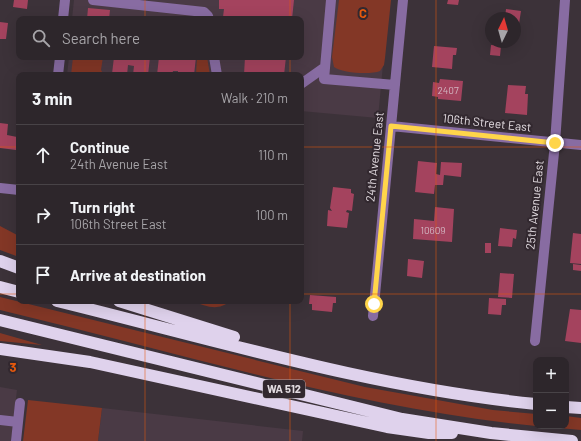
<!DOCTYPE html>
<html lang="en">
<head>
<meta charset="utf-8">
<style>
	:root { --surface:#2d262b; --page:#393237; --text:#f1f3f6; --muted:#a7a5a9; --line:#484347 }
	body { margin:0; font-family:Barlow,sans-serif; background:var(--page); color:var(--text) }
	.controls { position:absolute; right:12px; bottom:12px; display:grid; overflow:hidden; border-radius:8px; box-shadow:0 4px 16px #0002 }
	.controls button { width:36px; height:36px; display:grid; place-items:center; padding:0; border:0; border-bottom:1px solid var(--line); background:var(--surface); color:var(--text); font:20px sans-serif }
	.compass { position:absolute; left:485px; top:12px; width:36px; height:36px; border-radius:50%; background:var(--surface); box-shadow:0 4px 16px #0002; rotate:5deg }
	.stop { position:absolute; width:12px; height:12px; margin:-9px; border:3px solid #ffd54a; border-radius:50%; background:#fff }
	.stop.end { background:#ffd54a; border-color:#fff; box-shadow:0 1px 4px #0008 }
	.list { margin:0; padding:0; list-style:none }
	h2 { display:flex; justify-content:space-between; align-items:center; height:52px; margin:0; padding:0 16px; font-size:17px }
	h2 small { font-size:13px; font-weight:400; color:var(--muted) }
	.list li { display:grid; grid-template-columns:26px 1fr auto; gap:12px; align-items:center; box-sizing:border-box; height:60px; padding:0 16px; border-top:1px solid var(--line) }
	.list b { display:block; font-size:15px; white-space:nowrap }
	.list p { margin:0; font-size:13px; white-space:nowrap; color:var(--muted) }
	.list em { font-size:13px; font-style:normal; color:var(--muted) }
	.icon { flex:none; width:22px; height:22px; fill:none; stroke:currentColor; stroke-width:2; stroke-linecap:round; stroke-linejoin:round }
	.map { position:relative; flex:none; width:581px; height:441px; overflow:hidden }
	.search { position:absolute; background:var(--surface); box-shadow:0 4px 16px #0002; left:16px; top:16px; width:288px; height:44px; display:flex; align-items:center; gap:10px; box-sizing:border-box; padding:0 14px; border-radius:8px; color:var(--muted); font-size:15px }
	.panel { position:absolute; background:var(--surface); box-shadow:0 4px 16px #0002; left:16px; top:72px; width:288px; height:232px; border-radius:8px }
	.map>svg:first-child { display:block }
	.built { fill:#4a3a45 }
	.green { fill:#833726 }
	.building { fill:#a4435e }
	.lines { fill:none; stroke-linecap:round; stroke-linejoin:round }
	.minor { stroke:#886ca2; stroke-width:10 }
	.highway { stroke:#dfd2ec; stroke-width:12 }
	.route { stroke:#ffd54a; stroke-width:5 }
	.grid { fill:none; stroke:#e8590c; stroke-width:1; stroke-opacity:0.55 }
	.labels { text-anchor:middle; stroke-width:4; stroke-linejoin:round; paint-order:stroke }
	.number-label { font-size:10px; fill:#d2b5c0 }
	.shield { fill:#32282f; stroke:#ada5ab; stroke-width:1 }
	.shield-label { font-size:11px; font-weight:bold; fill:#e2dbe0 }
	.street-label { font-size:12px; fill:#e2dbe0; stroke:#32282f }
	.grid-label { font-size:13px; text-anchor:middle; font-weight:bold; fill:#e8590c; stroke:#32282f; stroke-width:4; stroke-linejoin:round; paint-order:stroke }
</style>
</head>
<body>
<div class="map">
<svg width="581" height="441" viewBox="0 0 581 441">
	<rect width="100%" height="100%" fill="#3c3239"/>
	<!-- built -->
	<path class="built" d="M74 0H389L378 118 301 111V75H67L69 57H301V19H72Z
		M0 387 17 390 11 441H0Z
		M102 408 303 431 302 441H98Z"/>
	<!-- green -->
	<path class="green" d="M339 0H391L385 58 384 65 380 71C371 75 341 73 334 67L332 57Z
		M73 57H103L101 70 104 75H71Z
		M197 57H207L210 75H196Z
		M0 226 19 236V257L0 250Z
		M0 297 365 387 493 410 536 414V426C354 408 178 352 0 310Z
		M191 301H230C217 312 207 306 191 301Z
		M0 333 42 345 0 341Z
		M28 400 102 408 98 441H23Z
		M566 416 581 418V430L537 426H566Z"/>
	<!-- building -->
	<path class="building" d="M14 0H28L27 9 13 7Z
		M219 0H294L292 19H235L223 17 224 9H219Z
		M448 0H459L458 5 447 4Z
		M88 8 110 10 109 19H87Z
		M506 9 521 11 518 30 515 29V18H505Z
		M0 22 8 23 6 39H0Z
		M491 45 501 46 500 56 490 55Z
		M434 46 457 48 456 55H453L452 69 432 67Z
		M114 57H150L148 75H133L134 66 128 65 127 75 112 74Z
		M159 57H174V59H180V57H196L194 75H178V71H173L172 75H157Z
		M245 57H286L284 75H244Z
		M440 79 463 81 461 101 438 99V97L432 96 433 82 439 83Z
		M508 85 526 86 525 94H528L527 115 505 113Z
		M0 123 8 124 7 135 17 137 16 150 0 148Z
		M418 161 437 163 436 174 440 175 441 162 462 163 461 177 444 175 443 185H435L434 194 415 192Z
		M333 187 351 189V193L354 194 352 211 347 210 346 212 349 213 347 228 327 226 328 210 332 211 330 208Z
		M435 207 454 209 452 242 413 239 414 219 434 221Z
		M500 228 517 230 516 239 513 238 512 247 498 246Z
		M573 233 581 234V264L570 263Z
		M485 243H491V253H485Z
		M408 259 424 261 422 278 407 276Z
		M573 264 581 265V271L573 270Z
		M500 273 514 274 512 298 498 297Z
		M310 295 336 297V303H333L332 312 312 310V304H309Z
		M489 298 506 299V305H502L501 315 488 314Z
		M570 309 581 310V343L565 341Z"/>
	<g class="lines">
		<!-- minor -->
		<path class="minor" d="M93 0 204 12 208 16 209 19
			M331 0 324 79 395 85
			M63 19 65 0
			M214 57 217 75
			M58 75 60 57
			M301 84 325 67
			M391 126 581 145
			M0 188 19 190
			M373 316 403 0
			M535 341 555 143 565 0
			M0 420 18 422
			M16 441 20 403"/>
		<!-- highway -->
		<path class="highway" d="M0 261 19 268
			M0 287 19 292
			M57 301C216 340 373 388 536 404
			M119 301 234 337
			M0 320 402 419 491 433 572 441
			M0 349 90 362 387 427 429 433H452
			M566 407 581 408"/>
	</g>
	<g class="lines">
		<!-- route -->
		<path class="route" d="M374 304 391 126 555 143"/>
	</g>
	<!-- grid -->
	<path class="grid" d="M145 0V19M290 0V19M436 0V441M145 57V75M290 57V75M0 147H19M301 147H581M0 294H19M301 294H581M145 301V441M290 301V441"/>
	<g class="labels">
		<!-- number labels -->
		<g class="number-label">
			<text x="448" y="94">2407</text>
			<text x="433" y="234">10609</text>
		</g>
		<!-- shield labels -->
		<rect class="shield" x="263" y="380" width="42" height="18" rx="3"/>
		<g class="shield-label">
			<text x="284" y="393">WA 512</text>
		</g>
		<!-- street labels -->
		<g class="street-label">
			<text transform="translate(487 123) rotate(6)" y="4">106th Street East</text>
			<text transform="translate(375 157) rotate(-84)" y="4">24th Avenue East</text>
			<text transform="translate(535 205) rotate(-84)" y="4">25th Avenue East</text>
		</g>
	</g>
	<g class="grid-label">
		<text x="363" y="18">C</text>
		<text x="13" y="372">3</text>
	</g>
</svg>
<div class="controls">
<button>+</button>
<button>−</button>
</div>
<svg class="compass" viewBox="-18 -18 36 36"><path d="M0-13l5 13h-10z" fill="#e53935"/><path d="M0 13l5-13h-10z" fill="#a7a5a9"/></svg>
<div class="stop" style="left:374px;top:304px"></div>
<div class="stop end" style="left:555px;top:143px"></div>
<div class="search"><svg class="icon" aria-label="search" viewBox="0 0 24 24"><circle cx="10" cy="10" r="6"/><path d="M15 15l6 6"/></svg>Search here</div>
<section class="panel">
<h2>3 min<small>Walk · 210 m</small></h2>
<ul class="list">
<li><svg class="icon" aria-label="ahead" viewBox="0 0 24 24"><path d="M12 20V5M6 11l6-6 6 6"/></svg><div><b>Continue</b><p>24th Avenue East</p></div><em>110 m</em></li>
<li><svg class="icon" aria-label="right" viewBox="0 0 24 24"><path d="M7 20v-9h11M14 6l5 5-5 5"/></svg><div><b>Turn right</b><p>106th Street East</p></div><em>100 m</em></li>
<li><svg class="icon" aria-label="arrive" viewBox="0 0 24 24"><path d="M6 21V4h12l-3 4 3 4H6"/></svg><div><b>Arrive at destination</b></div></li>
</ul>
</section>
</div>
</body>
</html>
